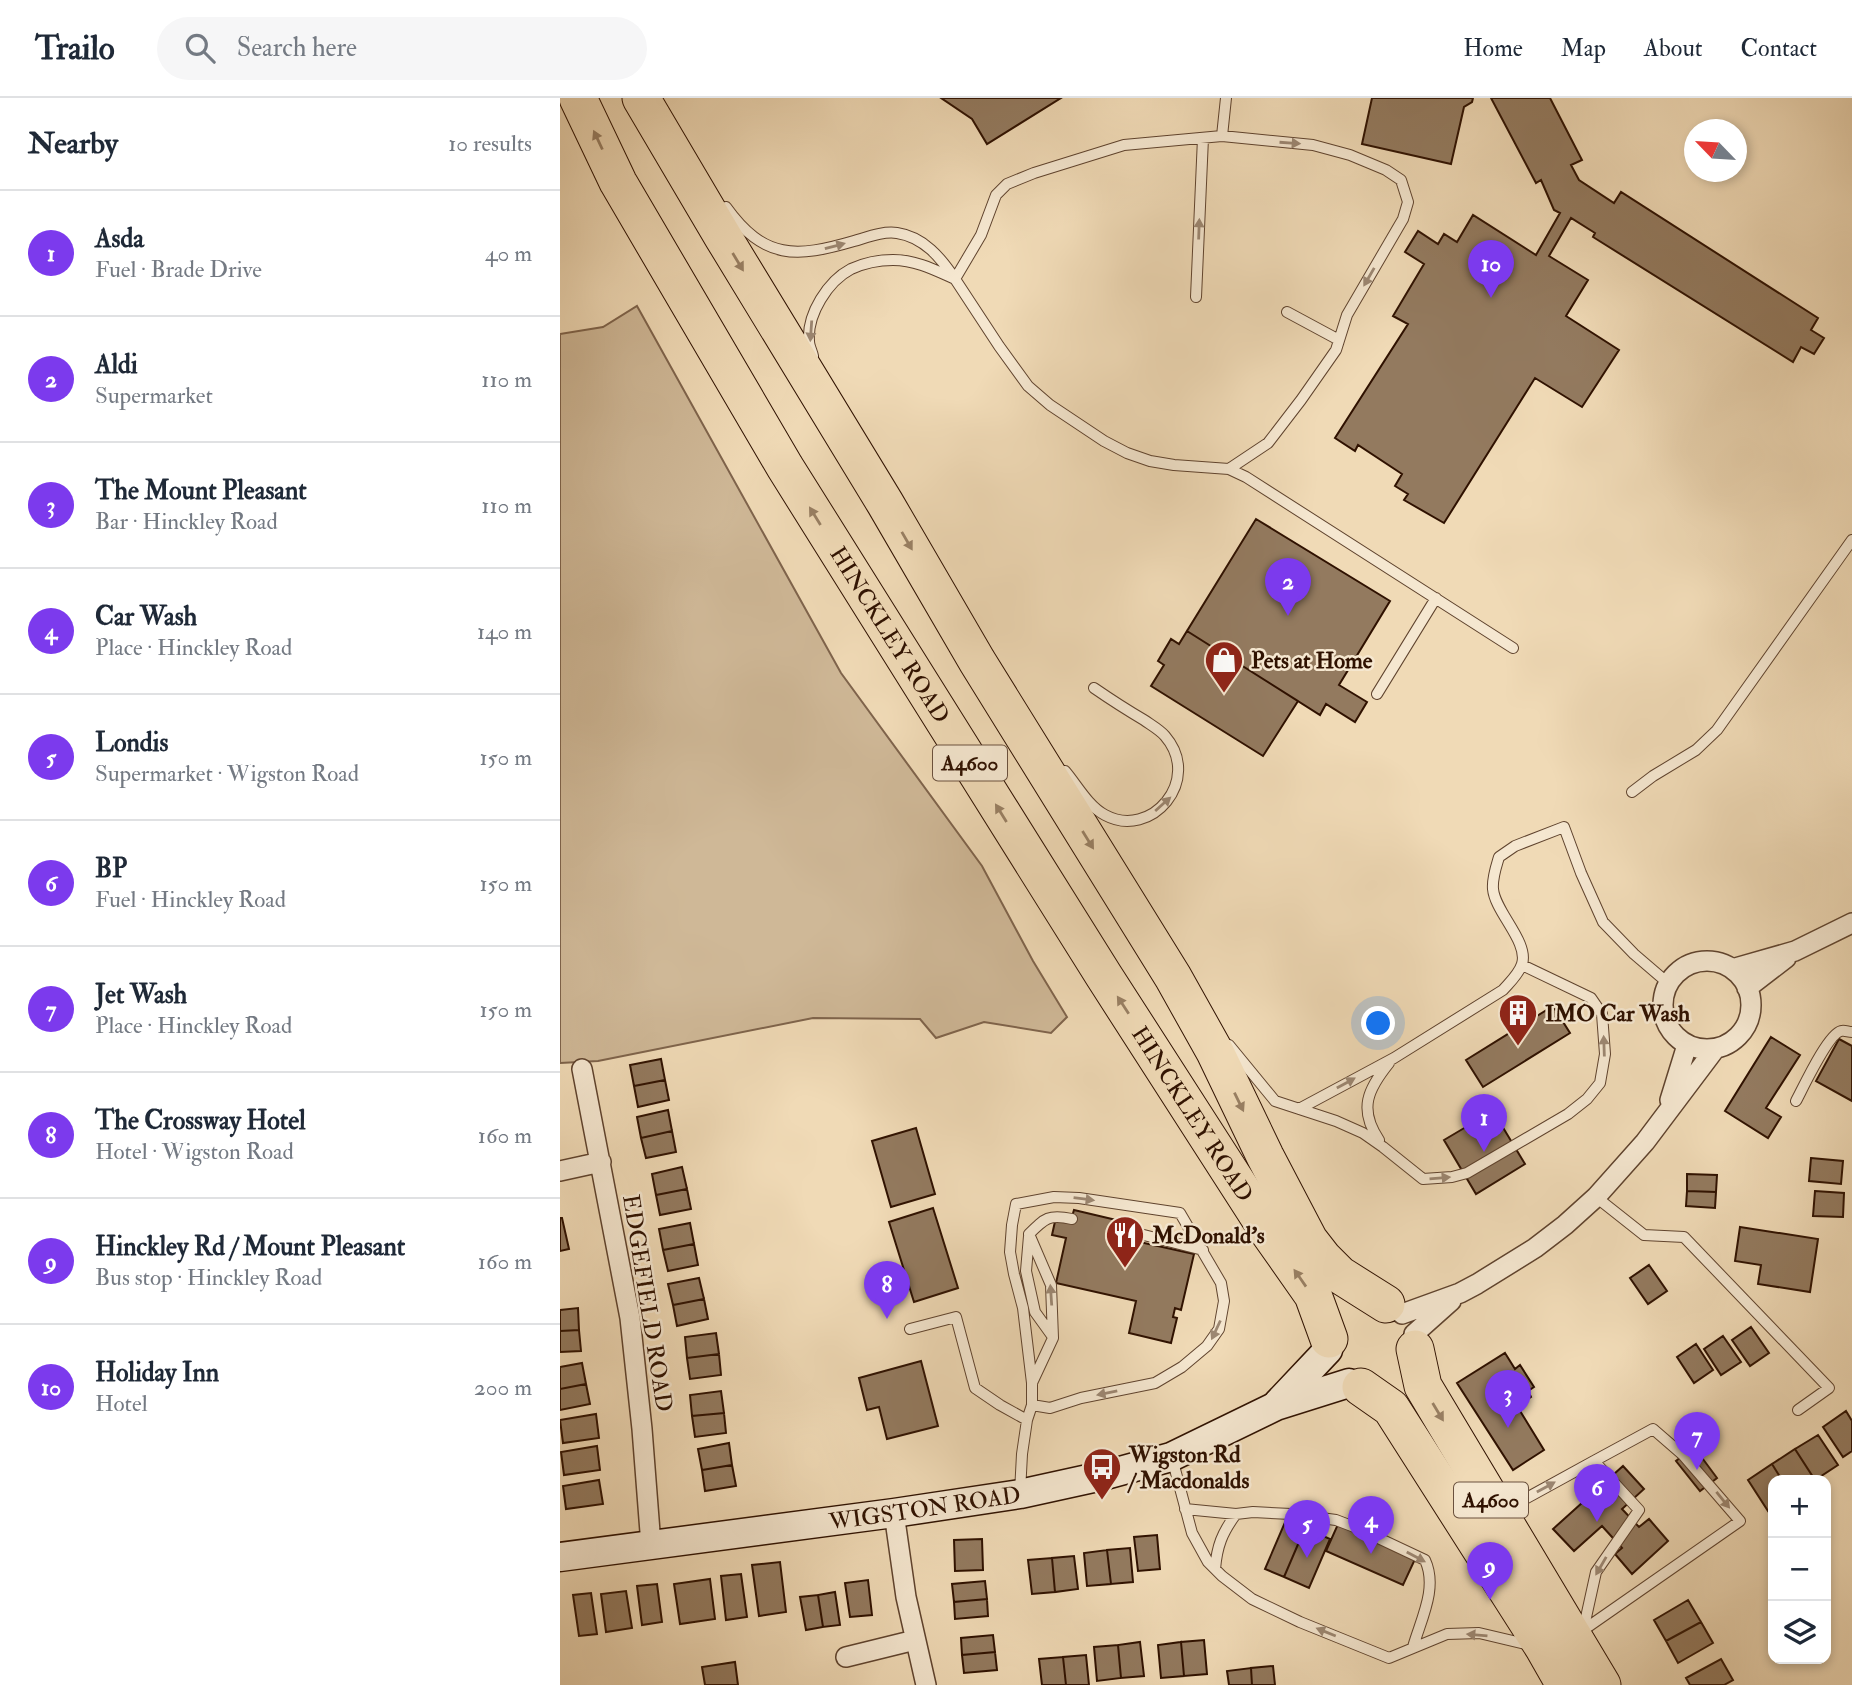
<!DOCTYPE html>
<html lang="en">
<head>
<meta charset="utf-8">
<style>
	:root { --surface:#fff; --page:#f6f6f7; --text:#1f2937; --muted:#747a83; --line:#e0e1e3; --accent:#7c3aed }
	body { margin:0; font-family:"IM FELL Double Pica",serif; background:var(--page); color:var(--text) }
	.controls { position:absolute; right:21px; bottom:21px; display:grid; overflow:hidden; border-radius:14px; box-shadow:0 4px 10px #0003 }
	.controls button { width:63px; height:63px; display:grid; place-items:center; padding:0; border:0; border-bottom:2px solid var(--line); background:var(--surface); color:var(--text); font:35px sans-serif }
	.compass { position:absolute; left:1124px; top:21px; width:63px; height:63px; border-radius:50%; background:var(--surface); box-shadow:0 4px 10px #0003; rotate:295deg }
	.you { position:absolute; left:819px; top:926px; width:24px; height:24px; margin:-18px; border:5px solid #fff; border-radius:50%; background:#1a73e8; box-shadow:0 0 0 10px #1a73e833 }
	.badge { display:grid; place-items:center; width:46px; height:46px; border-radius:50%; background:var(--accent); color:#fff; font-size:23px; font-weight:700 }
	.pin { position:absolute; translate:-50% -58px; filter:drop-shadow(0 2px 4px #0008) }
	.pin::after { content:''; position:absolute; top:37px; width:24px; height:21px; background:inherit; clip-path:polygon(0 0,100% 0,50% 100%) }
	.list { margin:0; padding:0; list-style:none }
	h2 { display:flex; justify-content:space-between; align-items:center; height:91px; margin:0; padding:0 28px; font-size:30px }
	h2 small { font-size:23px; font-weight:400; color:var(--muted) }
	.list li { display:grid; grid-template-columns:46px 1fr auto; gap:21px; align-items:center; box-sizing:border-box; height:126px; padding:0 28px; border-top:2px solid var(--line) }
	.list b { display:block; font-size:26px; white-space:nowrap }
	.list p { margin:0; font-size:23px; white-space:nowrap; color:var(--muted) }
	.list em { font-size:23px; font-style:normal; color:var(--muted) }
	.icon { flex:none; width:38px; height:38px; fill:none; stroke:currentColor; stroke-width:2; stroke-linecap:round; stroke-linejoin:round }
	.map { position:relative; flex:none; width:1292px; height:1587px; overflow:hidden }
	header { display:flex; align-items:center; gap:42px; box-sizing:border-box; height:98px; padding:0 35px; background:var(--surface); border-bottom:2px solid var(--line) }
	header strong { font-size:33px }
	nav { display:flex; gap:38px; margin-inline-start:auto; font-size:24px }
	.search { width:490px; height:63px; background:var(--page); display:flex; align-items:center; gap:18px; box-sizing:border-box; padding:0 24px; border-radius:38px; color:var(--muted); font-size:26px }
	main { display:flex }
	aside { flex:1; background:var(--surface) }
	.map>svg:first-child { display:block }
	.green { fill:#cfb897; stroke:#7f644c; stroke-width:2 }
	.building { fill:#937a5f; stroke:#2f1100; stroke-width:2 }
	.lines { fill:none; stroke-linecap:round; stroke-linejoin:round }
	.lane-casing { stroke:#5f432e; stroke-width:12 }
	.street-casing { stroke:#5f432e; stroke-width:22 }
	.secondary-casing { stroke:#2f1100; stroke-width:31 }
	.highway-casing { stroke:#2f1100; stroke-width:39 }
	.lane { stroke:#f5e7d0; stroke-width:10 }
	.street { stroke:#f5e7d0; stroke-width:19 }
	.secondary { stroke:#f5e7d0; stroke-width:28 }
	.highway { stroke:#f0dab6; stroke-width:37 }
	.oneway { fill:#998064 }
	.oneway2 { fill:#9c8772 }
	.labels { text-anchor:middle; stroke-width:5; stroke-linejoin:round; paint-order:stroke }
	.shield { fill:#f5e7d0; stroke:#6a513e; stroke-width:2 }
	.shield-label { font-size:21px; font-weight:bold; fill:#2f1100 }
	.street-label { font-size:23px; fill:#2f1100; stroke:#f5e7d0 }
	.poi-label { font-size:23px; font-weight:bold; fill:#2f1100; stroke:#f5e7d0; text-anchor:start }
</style>
</head>
<body>
<header>
<strong>Trailo</strong>
<div class="search"><svg class="icon" aria-label="search" viewBox="0 0 24 24"><circle cx="10" cy="10" r="6"/><path d="M15 15l6 6"/></svg>Search here</div>
<nav><a>Home</a><a>Map</a><a>About</a><a>Contact</a></nav>
</header>
<main>
<aside>
<h2>Nearby<small>10 results</small></h2>
<ul class="list">
<li><span class="badge">1</span><div><b>Asda</b><p>Fuel · Brade Drive</p></div><em>40 m</em></li>
<li><span class="badge">2</span><div><b>Aldi</b><p>Supermarket</p></div><em>110 m</em></li>
<li><span class="badge">3</span><div><b>The Mount Pleasant</b><p>Bar · Hinckley Road</p></div><em>110 m</em></li>
<li><span class="badge">4</span><div><b>Car Wash</b><p>Place · Hinckley Road</p></div><em>140 m</em></li>
<li><span class="badge">5</span><div><b>Londis</b><p>Supermarket · Wigston Road</p></div><em>150 m</em></li>
<li><span class="badge">6</span><div><b>BP</b><p>Fuel · Hinckley Road</p></div><em>150 m</em></li>
<li><span class="badge">7</span><div><b>Jet Wash</b><p>Place · Hinckley Road</p></div><em>150 m</em></li>
<li><span class="badge">8</span><div><b>The Crossway Hotel</b><p>Hotel · Wigston Road</p></div><em>160 m</em></li>
<li><span class="badge">9</span><div><b>Hinckley Rd / Mount Pleasant</b><p>Bus stop · Hinckley Road</p></div><em>160 m</em></li>
<li><span class="badge">10</span><div><b>Holiday Inn</b><p>Hotel</p></div><em>200 m</em></li>
</ul>
</aside>
<div class="map">
<svg width="1292" height="1587" viewBox="0 0 1292 1587">
	<rect width="100%" height="100%" fill="#f0dab6"/>
	<filter id="stains"><feTurbulence type="fractalNoise" baseFrequency=".00286" numOctaves="4"/><feColorMatrix values="0 0 0 0 .2 0 0 0 0 .09 0 0 0 0 .02 0 0 0 .5 -.17"/></filter>
	<radialGradient id="worn" r=".72"><stop offset=".6" stop-color="#630" stop-opacity="0"/><stop offset="1" stop-color="#630" stop-opacity=".3"/></radialGradient>
	<!-- green -->
	<path class="green" d="M77 208 281 575 422 768 473 863 507 919 491 935 424 924 376 940 360 921 253 920 38 963 0 965V236L43 229Z"/>
	<!-- building -->
	<path class="building" d="M381 0H501L427 46 412 21Z
		M812 0H913L912 4 904 9 891 66 802 46Z
		M931 0H990L1022 62 1011 67 1019 82 1054 105 1061 94 1258 220 1251 232 1264 240 1254 256 1241 249 1233 264 1033 139 1035 135 1011 120 989 158 1028 182 1006 218 1059 252 1022 309 975 280 884 425 844 402 848 396 835 388 842 376 798 347 795 353 775 340 848 226 833 218 864 166 845 154 858 133 878 146 884 136 897 144 913 117 976 157 1000 115 994 112 981 82 976 85Z
		M696 421 830 503 779 587 807 604 795 624 766 606 760 617 627 533Z
		M627 533 738 603 703 658 591 588 604 567 598 563 611 541 619 546Z
		M993 908 1010 935 923 989 906 962Z
		M1211 939 1240 957 1206 1010 1221 1019 1208 1040 1165 1013Z
		M1279 941 1292 948V1003L1256 983Z
		M101 961 105 982 74 988 70 967Z
		M105 982 109 1002 78 1009 74 988Z
		M108 1012 112 1033 81 1040 77 1019Z
		M933 1013 965 1066 916 1096 884 1042Z
		M356 1030 375 1096 331 1109 312 1043Z
		M112 1033 116 1054 86 1060 81 1040Z
		M1251 1060 1283 1063 1281 1086 1249 1083Z
		M122 1069 127 1091 96 1097 92 1076Z
		M1127 1076 1157 1077 1156 1094 1127 1093Z
		M127 1091 131 1111 100 1117 96 1097Z
		M1127 1093 1156 1094 1155 1110 1126 1108Z
		M1255 1093 1284 1095 1283 1119 1253 1118Z
		M373 1110 398 1190 354 1204 329 1124Z
		M514 1112 569 1125 566 1141 634 1156 621 1212 615 1210 613 1219 617 1220 611 1245 569 1235 576 1203 496 1185 506 1140 492 1137 496 1119 511 1122Z
		M0 1120H2L9 1151 0 1153Z
		M130 1125 134 1146 103 1152 99 1131Z
		M1180 1129 1258 1141 1250 1194 1198 1186 1201 1167 1175 1163Z
		M134 1146 138 1167 108 1173 103 1152Z
		M1089 1167 1107 1193 1088 1206 1070 1180Z
		M139 1180 144 1201 113 1207 108 1186Z
		M144 1201 148 1221 117 1228 113 1207Z
		M18 1210 19 1232 0 1233V1212Z
		M1191 1229 1209 1255 1190 1268 1172 1242Z
		M19 1232 21 1253 0 1254V1233Z
		M156 1235 159 1256 127 1260 125 1239Z
		M1163 1238 1181 1264 1161 1277 1144 1251Z
		M1136 1246 1153 1272 1134 1285 1117 1259Z
		M945 1255 955 1271 960 1267 974 1289 968 1293 971 1299 957 1308 984 1352 953 1372 897 1285Z
		M159 1256 161 1277 130 1281 127 1260Z
		M361 1263 378 1328 327 1341 319 1309 307 1312 299 1280Z
		M22 1265 26 1286 0 1291V1269Z
		M26 1286 30 1306 0 1312V1291Z
		M161 1293 164 1315 132 1318 130 1297Z
		M1286 1313 1292 1323V1353L1283 1359 1263 1329Z
		M164 1315 166 1335 135 1339 132 1318Z
		M36 1316 39 1340 3 1345 0 1322Z
		M1258 1337 1278 1367 1255 1382 1235 1351Z
		M169 1345 172 1367 142 1372 138 1351Z
		M37 1348 40 1372 4 1377 1 1354Z
		M1134 1349 1157 1380 1140 1393 1116 1363Z
		M1235 1351 1255 1382H1222L1212 1366Z
		M1212 1366 1222 1382H1213V1409L1208 1413 1188 1382Z
		M172 1367 176 1388 145 1393 142 1372Z
		M1063 1368 1084 1391 1062 1411 1079 1429 1089 1421 1108 1443 1072 1476 1055 1456 1062 1450 1042 1428 1014 1453 993 1431Z
		M39 1382 43 1406 6 1411 3 1388Z
		M726 1422 745 1430 724 1479 705 1471Z
		M779 1424 856 1459 843 1487 766 1453Z
		M745 1430 770 1441 749 1490 724 1479Z
		M597 1437 600 1471 578 1473 574 1439Z
		M422 1441 423 1472 395 1473 394 1442Z
		M570 1450 573 1484 551 1486 547 1452Z
		M547 1452 551 1486 527 1488 524 1455Z
		M514 1458 518 1491 495 1494 492 1460Z
		M492 1460 495 1494 472 1496 468 1462Z
		M220 1464 226 1514 199 1518 192 1467Z
		M181 1476 187 1519 166 1522 161 1478Z
		M150 1481 155 1521 120 1526 114 1486Z
		M308 1482 312 1517 290 1519 285 1485Z
		M425 1483 427 1501 394 1504 392 1486Z
		M97 1486 102 1524 82 1527 77 1488Z
		M66 1493 72 1530 46 1534 41 1496Z
		M275 1494 280 1527 263 1529 258 1497Z
		M31 1495 37 1536 19 1538 13 1497Z
		M258 1497 263 1529 246 1532 240 1499Z
		M427 1501 428 1518 395 1521 394 1504Z
		M1128 1502 1141 1524 1106 1543 1094 1522Z
		M1141 1524 1153 1545 1118 1565 1106 1543Z
		M433 1537 435 1554 402 1557 401 1540Z
		M644 1542 647 1576 624 1578 621 1544Z
		M580 1544 584 1578 561 1580 558 1547Z
		M621 1544 624 1578 601 1580 598 1547Z
		M558 1547 561 1580 537 1583 534 1549Z
		M435 1554 437 1572 404 1575 402 1557Z
		M526 1557 529 1587H506L503 1559Z
		M503 1559 506 1587H482L479 1561Z
		M1161 1561 1173 1582 1164 1587H1130L1126 1580Z
		M175 1564 178 1587H145L142 1569Z
		M713 1568 715 1587H692L691 1570Z
		M691 1570 692 1587H669L667 1573Z"/>
	<g class="lines">
		<!-- lane casing -->
		<g class="lane-casing">
			<path id="lane" d="M662 38 666 0
				M166 109C204 162 236 160 294 143 308 139 323 133 337 135 364 139 381 160 395 181 375 172 356 162 333 162 319 162 304 165 291 171 268 183 247 216 249 243 249 248 252 253 253 258
				M636 199 643 40
				M727 214 779 242
				M669 371 708 345 741 302 776 252 787 217 843 121 848 104 841 82 826 72 790 57 753 47 662 38 564 47 474 75 447 86 436 97 421 137 395 181 439 248 468 288 490 307 544 343 567 355 590 363 614 367 669 371 686 379 953 550
				M817 596 876 500
				M505 673C517 687 528 708 545 717 591 742 643 682 605 638 600 632 591 627 584 622 567 612 550 601 534 590
				M1072 694 1093 678 1136 652 1157 632 1292 442
				M669 947 715 1003 776 1023 803 1035 823 1049 863 1081 892 1079 907 1075 1008 1016 1027 1001 1040 985 1045 956 1042 916 1031 900 962 867
				M1236 1003C1243 990 1268 936 1281 933 1285 932 1288 934 1292 934
				M739 1011 834 960 943 892C950 884 959 876 962 866 969 844 935 814 933 791 932 780 936 769 939 759L955 748 1004 729 1021 775 1043 824 1074 856 1109 886
				M819 1042C798 1011 808 991 829 965
				M1036 1099 1084 1137 1124 1139 1269 1290 1238 1312
				M568 1133 643 1152
				M469 1138 466 1173 475 1214 493 1239
				M350 1231 396 1219 415 1290 440 1307 467 1322
				M472 1285 493 1240 491 1187 469 1136C485 1120 489 1116 512 1121
				M612 1360 632 1435 648 1464 662 1478 692 1501 740 1524 829 1560 887 1536 919 1535 970 1547
				M460 1394 462 1356 467 1322 472 1307V1285L463 1210 454 1176 450 1154 452 1127 456 1106 494 1099 519 1100 620 1115 661 1185 664 1203 659 1231 647 1248 622 1269 595 1285 521 1300 490 1310 472 1307
				M944 1402 950 1405 963 1402 1034 1363 1079 1412 1036 1474 1023 1533
				M625 1411 676 1416 693 1414 731 1416 776 1422 797 1430 865 1462C878 1490 861 1521 853 1549
				M655 1471C657 1448 662 1435 676 1416
				M1022 1533 1180 1423 1123 1357 1093 1331 1034 1363"/>
		</g>
		<!-- street casing -->
		<g class="street-casing">
			<path id="street" d="M1103 907a44 44 0 1 1 88 0a44 44 0 1 1-88 0Z
				M1172 871 1235 853 1292 825
				M1187 890 1226 860
				M22 971 70 1220 82 1331 91 1447
				M1110 1002 1127 947
				M0 1073 41 1064
				M842 1216 900 1195 917 1186 975 1150 1005 1127 1036 1099 1085 1044 1155 951
				M854 1236 891 1203
				M334 1415 346 1499 366 1587
				M286 1559 355 1542"/>
		</g>
		<!-- secondary casing -->
		<g class="secondary-casing">
			<g id="secondary">
				<path d="M718 1305 768 1252"/>
				<path id="s1" d="M0 1459 334 1415 460 1396 542 1378 611 1359 716 1308 789 1285"/>
			</g>
		</g>
		<!-- highway casing -->
		<g class="highway-casing">
			<g id="highway">
				<path id="s2" d="M18 0 58 84 225 369 544 878 708 1133 753 1197 769 1241"/>
				<path d="M81 0 163 139 325 405 417 563 613 879 655 954 705 1058 749 1142 763 1160 780 1177 826 1206"/>
				<path d="M855 1251 863 1288 1042 1587"/>
				<path d="M801 1289 831 1310 984 1550 1005 1587"/>
			</g>
		</g>
		<!-- lane -->
		<use href="#lane" class="lane"/>
		<!-- street -->
		<use href="#street" class="street"/>
		<!-- secondary -->
		<use href="#secondary" class="secondary"/>
		<!-- highway -->
		<use href="#highway" class="highway"/>
	</g>
	<!-- one-way arrows -->
	<defs><path id="oneway-solid" d="M-6-.8H1V-3.2L6.5 0L1 3.2V.8H-6Z" transform="scale(1.75)"/></defs>
	<g class="oneway">
		<use href="#oneway-solid" transform="translate(38 42) rotate(-115)"/>
		<use href="#oneway-solid" transform="translate(178 164) rotate(59)"/>
		<use href="#oneway-solid" transform="translate(255 418) rotate(-122)"/>
		<use href="#oneway-solid" transform="translate(347 443) rotate(60)"/>
		<use href="#oneway-solid" transform="translate(441 715) rotate(-122)"/>
		<use href="#oneway-solid" transform="translate(528 742) rotate(58)"/>
		<use href="#oneway-solid" transform="translate(563 907) rotate(-123)"/>
		<use href="#oneway-solid" transform="translate(679 1004) rotate(64)"/>
		<use href="#oneway-solid" transform="translate(740 1180) rotate(-125)"/>
		<use href="#oneway-solid" transform="translate(878 1314) rotate(59)"/>
	</g>
	<g class="oneway2">
		<use href="#oneway-solid" transform="translate(730 45) rotate(4)"/>
		<use href="#oneway-solid" transform="translate(639 131) rotate(-88)"/>
		<use href="#oneway-solid" transform="translate(275 148) rotate(-15)"/>
		<use href="#oneway-solid" transform="translate(809 179) rotate(120)"/>
		<use href="#oneway-solid" transform="translate(251 233) rotate(94)"/>
		<use href="#oneway-solid" transform="translate(603 706) rotate(-42)"/>
		<use href="#oneway-solid" transform="translate(1044 948) rotate(-92)"/>
		<use href="#oneway-solid" transform="translate(786 985) rotate(-29)"/>
		<use href="#oneway-solid" transform="translate(880 1080) rotate(-5)"/>
		<use href="#oneway-solid" transform="translate(524 1101) rotate(7)"/>
		<use href="#oneway-solid" transform="translate(491 1197) rotate(-94)"/>
		<use href="#oneway-solid" transform="translate(656 1232) rotate(115)"/>
		<use href="#oneway-solid" transform="translate(547 1295) rotate(168)"/>
		<use href="#oneway-solid" transform="translate(986 1389) rotate(-29)"/>
		<use href="#oneway-solid" transform="translate(1163 1402) rotate(51)"/>
		<use href="#oneway-solid" transform="translate(856 1459) rotate(28)"/>
		<use href="#oneway-solid" transform="translate(1041 1468) rotate(120)"/>
		<use href="#oneway-solid" transform="translate(766 1534) rotate(-158)"/>
		<use href="#oneway-solid" transform="translate(917 1537) rotate(-175)"/>
	</g>
	<!-- icons -->
	<defs>
		<g id="shop-pin" transform="scale(2.0125)"><path d="M0 17L-7.5 6A9.5 9.5 0 1 1 7.5 6Z" fill="#8f2418" stroke="#f5e7d0"/><path d="M-5-2.5h2.3a2.7 3.5 0 0 1 5.4 0H5L5.5 6h-11ZM-1.5-2.5h3a1.5 2.3 0 0 0-3 0Z" fill="#fff"/></g>
		<g id="building-pin" transform="scale(2.0125)"><path d="M0 17L-7.5 6A9.5 9.5 0 1 1 7.5 6Z" fill="#8f2418" stroke="#f5e7d0"/><path d="M-4-6H4V6H1V3H-1V6H-4ZM-2.5-4.3h1.7v1.8h-1.7ZM.8-4.3h1.7v1.8H.8ZM-2.5-1h1.7V.8h-1.7ZM.8-1h1.7V.8H.8Z" fill="#fff"/></g>
		<g id="restaurant-pin" transform="scale(2.0125)"><path d="M0 17L-7.5 6A9.5 9.5 0 1 1 7.5 6Z" fill="#8f2418" stroke="#f5e7d0"/><path d="M-5-6h1v4h1v-4h1v4h1v-4h1v5L-1.5 .5V6h-2V.5L-5-1ZM5-6V6H3V1.5H1.5Q1.5-4 5-6Z" fill="#fff"/></g>
		<g id="bus-pin" transform="scale(2.0125)"><path d="M0 17L-7.5 6A9.5 9.5 0 1 1 7.5 6Z" fill="#8f2418" stroke="#f5e7d0"/><path d="M-5-6H5V4H4V6H2V4H-2V6H-4V4H-5ZM-3.5-4V0h7V-4ZM-3.5 1.2v1.5H-2V1.2ZM2 1.2v1.5H3.5V1.2Z" fill="#fff"/></g>
	</defs>
	<g fill-rule="evenodd">
		<use href="#shop-pin" x="664" y="562"/>
		<use href="#building-pin" x="958" y="915"/>
		<use href="#restaurant-pin" x="565" y="1137"/>
		<use href="#bus-pin" x="542" y="1369"/>
	</g>
	<g class="labels">
		<!-- shield labels -->
		<g class="shield">
			<rect x="373" y="647.5" width="74" height="35" rx="5"/>
			<rect x="894" y="1384.5" width="74" height="35" rx="5"/>
		</g>
		<g class="shield-label">
			<text x="410" y="672">A4600</text>
			<text x="931" y="1409">A4600</text>
		</g>
		<!-- street labels -->
		<g class="street-label">
			<text dy="8" stroke="none"><textPath href="#s2" startOffset="621">HINCKLEY ROAD</textPath></text>
			<text dy="8" stroke="none"><textPath href="#s2" startOffset="1188">HINCKLEY ROAD</textPath></text>
			<text transform="translate(88 1205) rotate(81)" y="8">EDGEFIELD ROAD</text>
			<text dy="8" stroke="none"><textPath href="#s1" startOffset="368">WIGSTON ROAD</textPath></text>
		</g>
		<!-- poi labels -->
		<g class="poi-label">
			<text x="691" y="570">Pets at Home</text>
			<text x="985" y="923">IMO Car Wash</text>
			<text x="592" y="1145">McDonald's</text>
			<text x="569" y="1364">Wigston Rd<tspan x="569" dy="26">/ Macdonalds</tspan></text>
		</g>
	</g>
	<rect width="100%" height="100%" filter="url(#stains)"/>
	<rect width="100%" height="100%" fill="url(#worn)"/>
</svg>
<div class="controls">
<button>+</button>
<button>−</button>
<button><svg class="icon" aria-label="layers" viewBox="0 0 24 24"><path d="M12 4l9 5-9 5-9-5zM3 14l9 5 9-5"/></svg></button>
</div>
<svg class="compass" viewBox="-18 -18 36 36"><path d="M0-13l5 13h-10z" fill="#e53935"/><path d="M0 13l5-13h-10z" fill="#747a83"/></svg>
<div class="you"></div>
<div class="pin badge" style="left:924px;top:1054px">1</div>
<div class="pin badge" style="left:728px;top:518px">2</div>
<div class="pin badge" style="left:948px;top:1330px">3</div>
<div class="pin badge" style="left:811px;top:1456px">4</div>
<div class="pin badge" style="left:747px;top:1460px">5</div>
<div class="pin badge" style="left:1037px;top:1424px">6</div>
<div class="pin badge" style="left:1137px;top:1372px">7</div>
<div class="pin badge" style="left:327px;top:1221px">8</div>
<div class="pin badge" style="left:930px;top:1502px">9</div>
<div class="pin badge" style="left:931px;top:200px">10</div>
</div>
</main>
</body>
</html>
